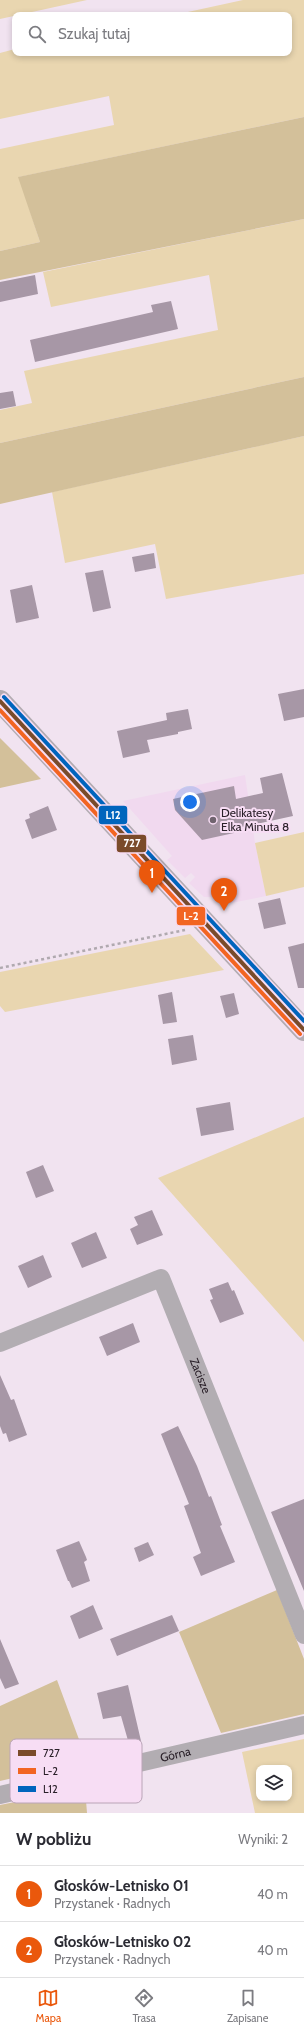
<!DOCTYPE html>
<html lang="pl">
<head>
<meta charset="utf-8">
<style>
	:root { --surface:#fff; --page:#f7f7f7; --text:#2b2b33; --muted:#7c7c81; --line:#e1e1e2; --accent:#ea580c }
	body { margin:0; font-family:Cabin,sans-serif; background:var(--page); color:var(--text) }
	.controls { position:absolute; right:12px; bottom:12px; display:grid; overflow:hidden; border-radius:8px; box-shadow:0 2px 6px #0003 }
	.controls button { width:36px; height:36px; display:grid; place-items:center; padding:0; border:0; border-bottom:1px solid var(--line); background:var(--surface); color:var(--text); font:20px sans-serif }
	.you { position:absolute; left:190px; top:802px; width:14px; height:14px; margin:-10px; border:3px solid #fff; border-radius:50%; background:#1a73e8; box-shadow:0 0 0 6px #1a73e833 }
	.badge { display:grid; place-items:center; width:26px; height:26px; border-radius:50%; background:var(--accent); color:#fff; font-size:13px; font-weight:700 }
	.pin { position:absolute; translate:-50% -33px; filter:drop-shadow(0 1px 2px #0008) }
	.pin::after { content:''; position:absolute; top:21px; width:14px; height:12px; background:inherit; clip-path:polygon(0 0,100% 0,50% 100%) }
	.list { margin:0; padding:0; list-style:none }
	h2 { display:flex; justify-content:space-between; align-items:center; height:52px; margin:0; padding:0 16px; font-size:17px }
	h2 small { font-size:13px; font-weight:400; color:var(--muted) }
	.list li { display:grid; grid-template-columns:26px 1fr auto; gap:12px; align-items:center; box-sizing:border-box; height:56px; padding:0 16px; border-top:1px solid var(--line) }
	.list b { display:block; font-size:15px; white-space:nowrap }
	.list p { margin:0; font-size:13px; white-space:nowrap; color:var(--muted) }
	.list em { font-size:13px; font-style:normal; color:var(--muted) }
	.icon { flex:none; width:22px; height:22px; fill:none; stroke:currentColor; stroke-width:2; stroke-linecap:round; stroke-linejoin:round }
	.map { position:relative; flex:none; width:304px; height:1813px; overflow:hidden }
	.search { position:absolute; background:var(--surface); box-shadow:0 2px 6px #0003; left:12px; right:12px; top:12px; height:44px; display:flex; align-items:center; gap:10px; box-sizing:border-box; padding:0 14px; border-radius:8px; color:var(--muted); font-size:15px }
	.sheet { height:164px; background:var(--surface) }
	nav { display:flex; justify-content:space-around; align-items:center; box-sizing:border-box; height:56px; border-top:1px solid var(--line); background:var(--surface); font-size:11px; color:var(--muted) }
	nav a { display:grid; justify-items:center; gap:2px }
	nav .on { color:var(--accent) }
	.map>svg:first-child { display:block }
	.built { fill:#f1d9ef }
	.green { fill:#e9d6b0; fill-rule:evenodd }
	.forest { fill:#d3c09a }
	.building { fill:#a797a6 }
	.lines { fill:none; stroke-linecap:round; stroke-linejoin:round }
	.path { stroke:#b0a9af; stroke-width:2.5; stroke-dasharray:3 3; stroke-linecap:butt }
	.street { stroke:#b2adb2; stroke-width:18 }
	.secondary { stroke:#b3acb2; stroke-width:22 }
	.bus-1-casing { stroke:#f7ddf4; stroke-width:7 }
	.bus-2-casing { stroke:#f7ddf4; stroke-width:7 }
	.bus-3-casing { stroke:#f7ddf4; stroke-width:7 }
	.bus-1 { stroke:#7a4b2a; stroke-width:4 }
	.bus-2 { stroke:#f26522; stroke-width:4 }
	.bus-3 { stroke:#0065bd; stroke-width:4 }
	.poi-dot { fill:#70646f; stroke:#f7ddf4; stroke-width:1.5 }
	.labels { text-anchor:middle; stroke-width:4; stroke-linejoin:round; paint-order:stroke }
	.poi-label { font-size:12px; fill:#2a2029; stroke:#f7ddf4; text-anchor:start }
	.street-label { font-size:12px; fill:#2a2029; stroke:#f7ddf4 }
	.key { fill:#f7ddf4; stroke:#baa4b7; stroke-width:1 }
	.key-label { font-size:11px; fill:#2a2029 }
	.line-badge { stroke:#f7ddf4; stroke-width:1.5 }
	.badge-label { font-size:11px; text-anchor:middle; font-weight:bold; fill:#fff }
</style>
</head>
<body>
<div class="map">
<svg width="304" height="1813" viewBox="0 0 304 1813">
	<rect width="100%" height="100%" fill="#f1e3f0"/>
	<!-- built -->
	<path class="built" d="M245 775 255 843 266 896 222 905 215 897H204L189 883 195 877 191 873 185 878 167 860 172 856 123 801Z"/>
	<!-- green -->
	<path class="green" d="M0 0H87L0 19Z
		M243 0H304V117L19 177 40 242 0 251V149L114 125 109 96 0 119V53L15 49V53H289V15H174Z
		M304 219V377L0 443V410L32 403 24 371 218 330 209 275 51 307 43 272Z
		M304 436V574L166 599 155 544 65 563 52 492Z
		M304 832V887L266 896 255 843Z
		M190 934 224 970 5 1012 0 1006V972Z
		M304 1117V1342L158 1178Z
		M304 1739V1813H255L242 1752ZM259 1768H289V1798H259Z"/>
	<!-- forest -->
	<path class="forest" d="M304 117V219L0 280V251L40 242 18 177Z
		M304 377V436L0 504V443Z
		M0 738 41 779 0 788Z
		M277 1590 304 1659V1714L221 1733 179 1632Z
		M57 1680 87 1761 0 1781V1706Z
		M85 1788 87 1813H0V1805Z"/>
	<!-- building -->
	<path class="building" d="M35 275 38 294 0 302V282Z
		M171 301 178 329 35 362 30 340 153 312 151 305Z
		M13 391 16 406 0 409V393Z
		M154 553 156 568 135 572 132 557Z
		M103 570 111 608 93 612 85 573Z
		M32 585 39 618 16 623 10 590Z
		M304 689V717L284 721 278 694Z
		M188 709 192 729 178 732V734L147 740 150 752 123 758 117 731 167 720 166 713Z
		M282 773 293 816 242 827 243 831 202 840 175 810 173 799 234 786 236 799 263 793 260 778Z
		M48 806 57 830 32 839 25 820 30 818 29 814Z
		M280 898 286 924 264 929 258 903Z
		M304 943V988H298L288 947Z
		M172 992 177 1022 163 1024 158 995Z
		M234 993 239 1014 226 1018 220 996Z
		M193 1035 197 1060 172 1065 168 1039Z
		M230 1102 234 1130 201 1136 196 1108Z
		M43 1165 54 1191 36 1198 26 1172Z
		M152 1210 163 1235 137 1245 130 1229 138 1225 134 1217Z
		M96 1232 107 1258 82 1268 71 1243Z
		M43 1255 52 1277 28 1288 18 1266Z
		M228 1282 232 1291 234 1290 244 1314 220 1323 210 1300 213 1299 209 1289Z
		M133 1323 140 1342 107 1356 99 1337Z
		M0 1375 11 1400 14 1399 27 1435 9 1442 6 1433 3 1434 0 1426Z
		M178 1426 197 1466 209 1497 211 1496 222 1525 220 1526 235 1562 201 1576 193 1557 201 1553 184 1506 189 1504 161 1434Z
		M304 1499V1591L271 1512Z
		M79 1541 86 1557 87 1560 84 1562 90 1581 72 1588 69 1581H68L56 1550Z
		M148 1542 154 1555 139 1562 134 1548Z
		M93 1605 103 1629 79 1639 70 1616Z
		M172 1615 179 1631 117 1656 110 1639Z
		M0 1639 19 1684 5 1689 0 1678Z
		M128 1685 141 1741 129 1744 121 1716 103 1719 97 1693Z"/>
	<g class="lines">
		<!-- path -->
		<path class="path" d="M0 968 185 930"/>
		<!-- street -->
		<g class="street">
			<path id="s1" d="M0 1343 161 1278 304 1635"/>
			<path id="s2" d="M0 1795 304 1725"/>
		</g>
		<!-- secondary -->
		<path class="secondary" d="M0 701 304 1030"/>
		<!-- bus-1 casing -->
		<g class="bus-1-casing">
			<path id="bus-1" d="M0 701 304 1030"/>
		</g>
		<!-- bus-2 casing -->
		<g class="bus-2-casing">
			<path id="bus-2" d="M0 710 300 1034"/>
		</g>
		<!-- bus-3 casing -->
		<g class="bus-3-casing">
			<path id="bus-3" d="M4 697 304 1021"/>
		</g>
		<!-- bus-1 -->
		<use href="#bus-1" class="bus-1"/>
		<!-- bus-2 -->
		<use href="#bus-2" class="bus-2"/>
		<!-- bus-3 -->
		<use href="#bus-3" class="bus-3"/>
	</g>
	<!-- markers -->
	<circle class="poi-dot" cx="213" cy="820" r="4"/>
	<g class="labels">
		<!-- poi labels -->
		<g class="poi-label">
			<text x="221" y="817">Delikatesy<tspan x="221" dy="14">Elka Minuta 8</tspan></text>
		</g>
		<!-- street labels -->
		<g class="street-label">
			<text dy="4" stroke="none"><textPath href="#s1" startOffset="279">Zacisze</textPath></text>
			<text dy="4" stroke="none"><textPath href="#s2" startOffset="180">Górna</textPath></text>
		</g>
	</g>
	<!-- legend -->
	<rect x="10" y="1739" width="132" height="64" rx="6" class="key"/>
	<rect x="18" y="1750" width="18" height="6" fill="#7a4b2a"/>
	<rect x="18" y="1768" width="18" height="6" fill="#f26522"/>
	<rect x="18" y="1786" width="18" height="6" fill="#0065bd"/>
	<g class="key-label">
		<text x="43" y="1757">727</text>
		<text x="43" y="1775">L-2</text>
		<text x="43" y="1793">L12</text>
	</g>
	<g class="line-badge">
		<rect x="98" y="805" width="30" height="20" rx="4" fill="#0065bd"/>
		<rect x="116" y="834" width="31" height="19" rx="4" fill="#7a4b2a"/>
		<rect x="176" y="906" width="30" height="20" rx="4" fill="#f26522"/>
	</g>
	<g class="badge-label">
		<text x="113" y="819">L12</text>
		<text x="132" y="847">727</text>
		<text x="191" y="920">L-2</text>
	</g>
</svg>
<div class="controls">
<button><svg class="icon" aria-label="layers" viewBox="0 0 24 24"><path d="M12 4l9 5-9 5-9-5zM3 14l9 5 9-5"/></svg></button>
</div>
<div class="you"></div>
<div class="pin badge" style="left:152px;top:893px">1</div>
<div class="pin badge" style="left:224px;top:911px">2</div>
<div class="search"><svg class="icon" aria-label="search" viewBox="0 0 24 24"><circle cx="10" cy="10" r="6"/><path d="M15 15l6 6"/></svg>Szukaj tutaj</div>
</div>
<section class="sheet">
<h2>W pobliżu<small>Wyniki: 2</small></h2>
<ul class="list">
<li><span class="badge">1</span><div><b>Głosków-Letnisko 01</b><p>Przystanek · Radnych</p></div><em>40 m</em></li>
<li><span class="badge">2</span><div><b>Głosków-Letnisko 02</b><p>Przystanek · Radnych</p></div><em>40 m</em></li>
</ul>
</section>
<nav>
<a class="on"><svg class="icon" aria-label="map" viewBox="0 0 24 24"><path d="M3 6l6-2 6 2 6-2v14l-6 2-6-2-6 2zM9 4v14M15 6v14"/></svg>Mapa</a>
<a><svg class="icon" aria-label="directions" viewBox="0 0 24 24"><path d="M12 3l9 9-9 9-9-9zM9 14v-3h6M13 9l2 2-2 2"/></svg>Trasa</a>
<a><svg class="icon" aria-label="saved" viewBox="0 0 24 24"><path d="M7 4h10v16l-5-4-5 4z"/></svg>Zapisane</a>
</nav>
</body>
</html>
